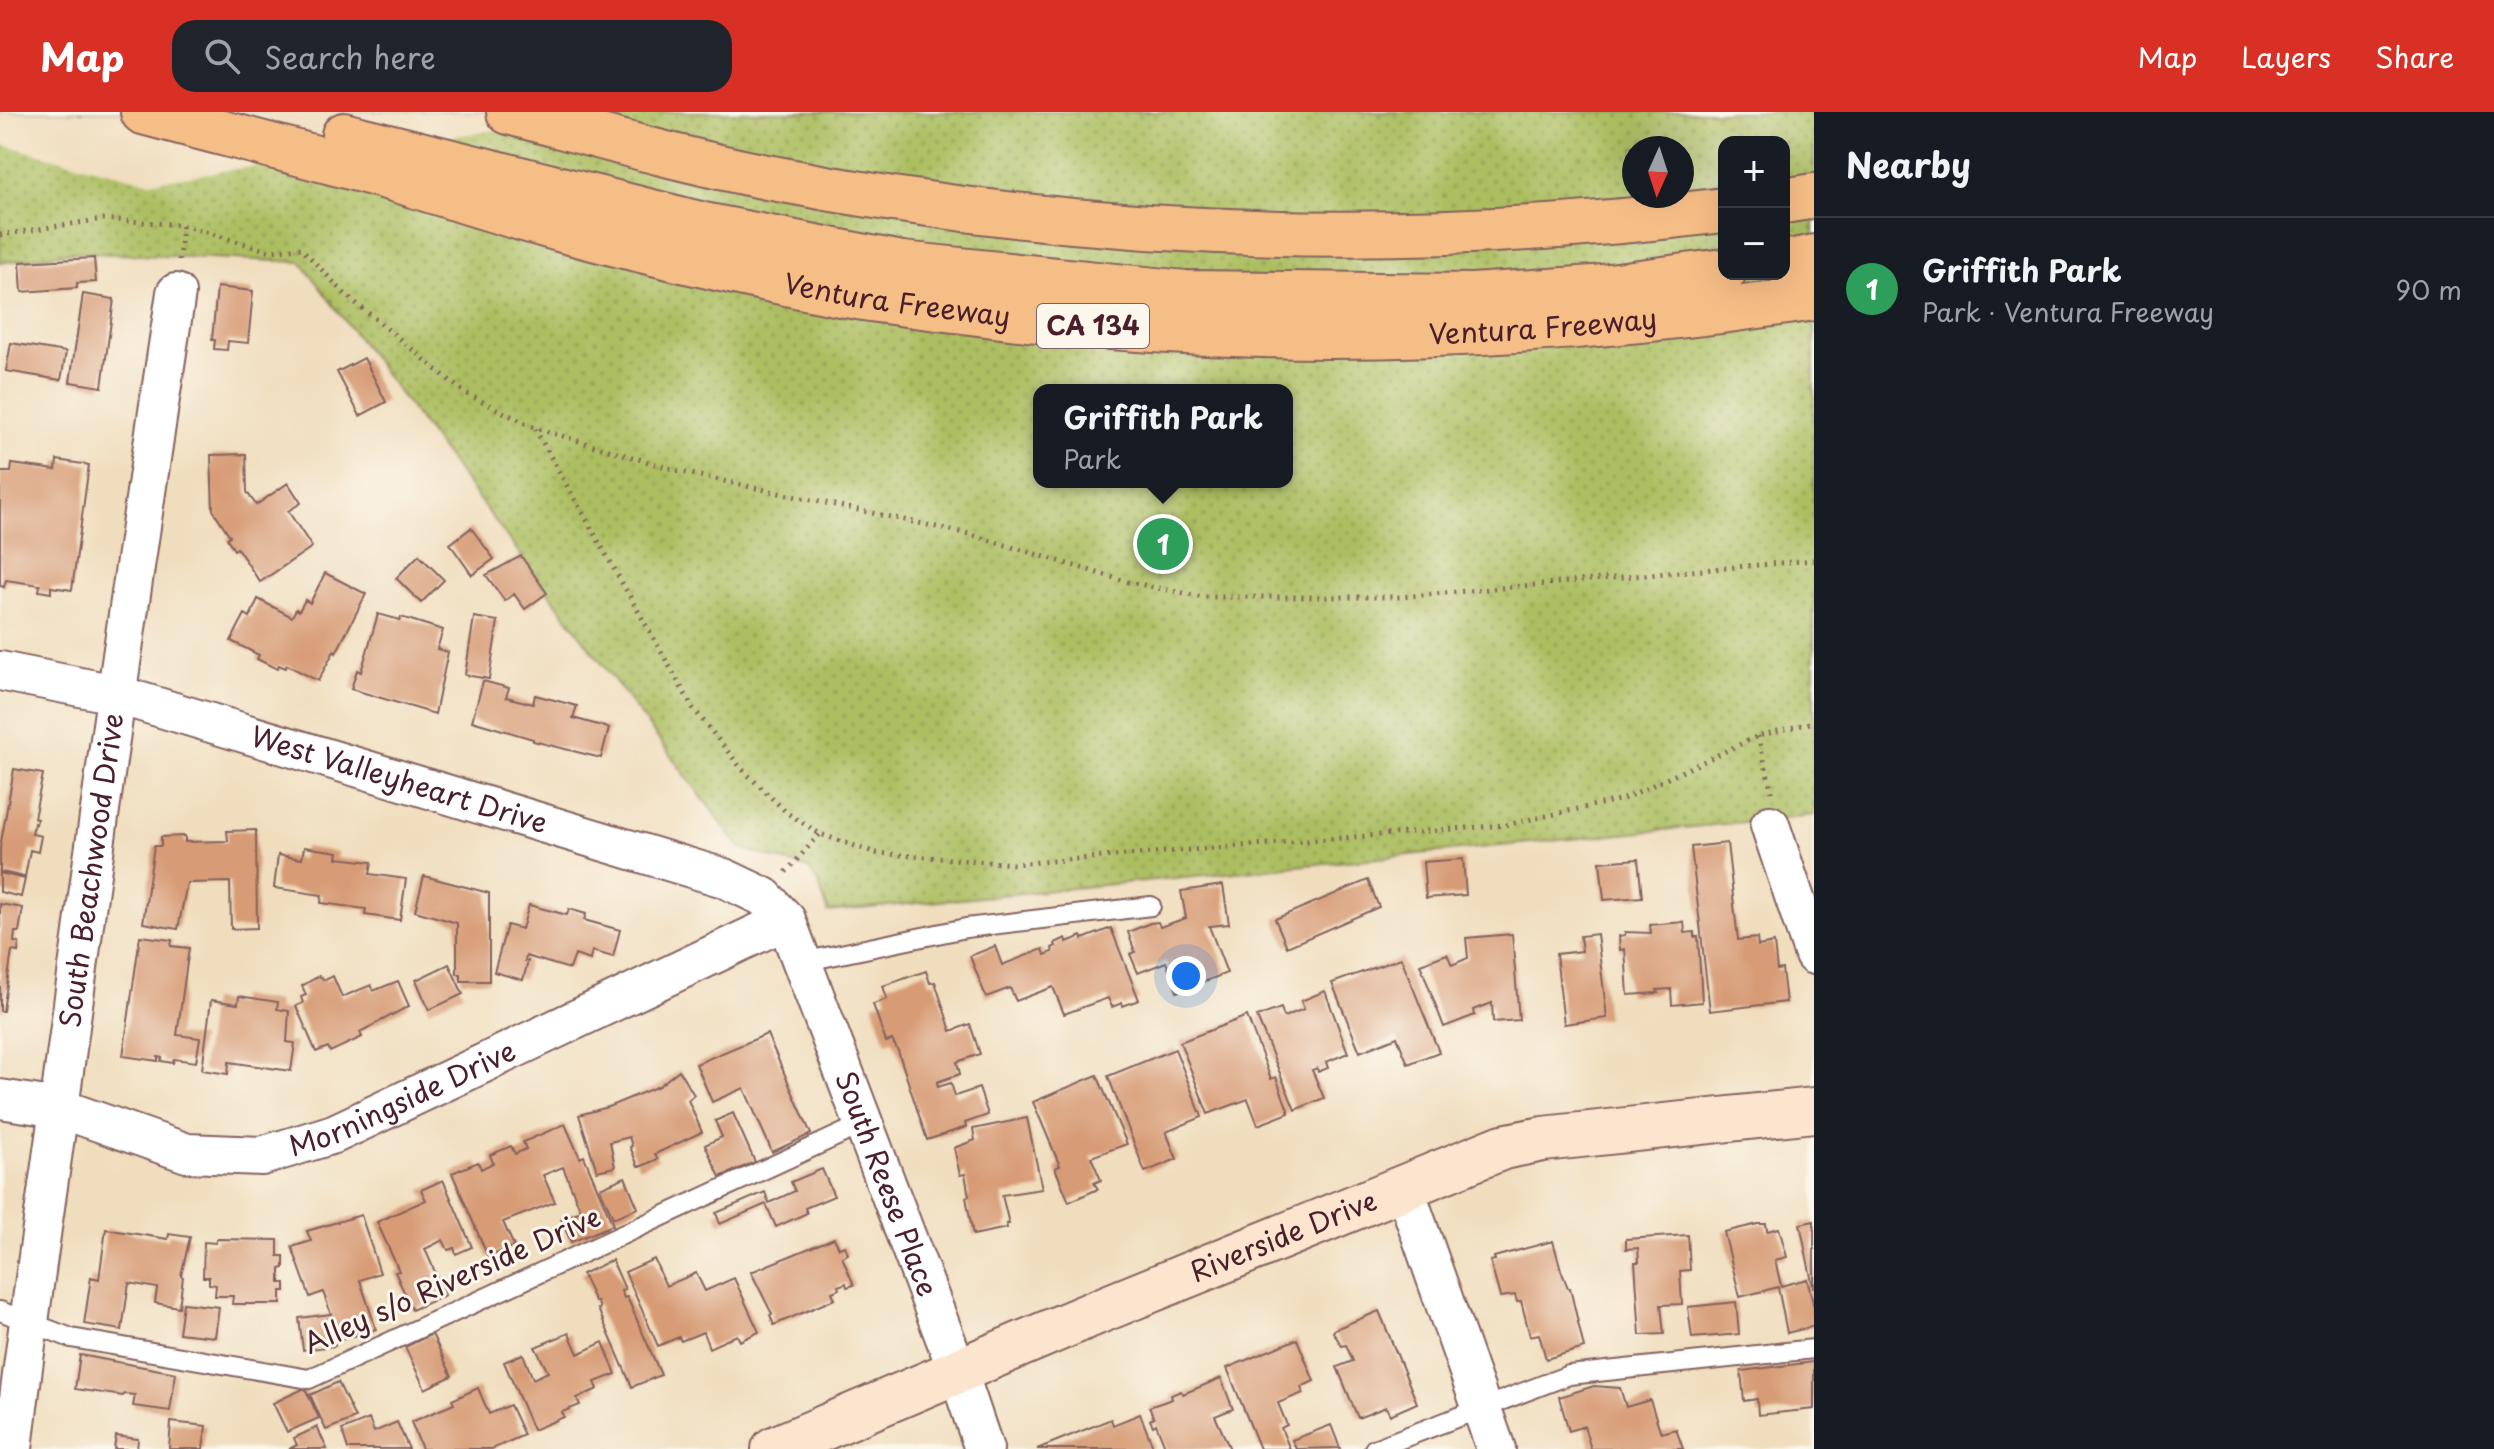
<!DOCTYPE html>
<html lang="en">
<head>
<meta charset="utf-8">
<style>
	:root { --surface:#171b24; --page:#20242c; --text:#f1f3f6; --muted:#9ea1a6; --line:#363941; --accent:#d93025 }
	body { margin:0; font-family:"Playpen Sans",sans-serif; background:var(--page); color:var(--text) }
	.controls { position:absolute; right:24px; top:24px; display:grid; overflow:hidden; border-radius:16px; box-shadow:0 8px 32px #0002 }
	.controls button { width:72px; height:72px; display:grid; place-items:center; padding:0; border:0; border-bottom:2px solid var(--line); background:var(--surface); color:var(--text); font:40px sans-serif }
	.compass { position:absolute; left:1622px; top:24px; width:72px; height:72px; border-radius:50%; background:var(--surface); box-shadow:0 8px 32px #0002; rotate:183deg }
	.you { position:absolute; left:1186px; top:864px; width:28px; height:28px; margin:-20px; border:6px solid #fff; border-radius:50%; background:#1a73e8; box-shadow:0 0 0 12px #1a73e833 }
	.badge { display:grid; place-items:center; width:52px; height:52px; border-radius:50%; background:var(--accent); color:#fff; font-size:26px; font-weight:700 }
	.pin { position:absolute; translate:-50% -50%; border:4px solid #fff; box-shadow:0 2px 8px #0006 }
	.popup { position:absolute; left:1033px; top:272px; width:260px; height:104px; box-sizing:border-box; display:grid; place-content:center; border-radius:16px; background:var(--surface); filter:drop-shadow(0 2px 6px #0005); font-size:26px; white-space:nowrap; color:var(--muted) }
	.popup b { font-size:30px; color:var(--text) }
	.popup::after { content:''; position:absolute; left:50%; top:100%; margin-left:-16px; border:16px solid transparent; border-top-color:var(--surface) }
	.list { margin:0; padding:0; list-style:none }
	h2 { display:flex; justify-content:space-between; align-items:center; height:104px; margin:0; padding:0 32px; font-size:34px }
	h2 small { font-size:26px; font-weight:400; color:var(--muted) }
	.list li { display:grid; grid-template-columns:52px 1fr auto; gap:24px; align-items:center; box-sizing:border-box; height:144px; padding:0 32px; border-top:2px solid var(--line) }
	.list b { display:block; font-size:30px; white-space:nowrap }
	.list p { margin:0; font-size:26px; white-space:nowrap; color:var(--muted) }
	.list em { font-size:26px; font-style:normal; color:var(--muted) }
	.icon { flex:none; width:44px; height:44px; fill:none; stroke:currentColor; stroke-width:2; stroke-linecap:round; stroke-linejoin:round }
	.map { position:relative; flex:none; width:1814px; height:1337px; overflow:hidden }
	header { display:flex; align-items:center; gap:48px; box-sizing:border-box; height:112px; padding:0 40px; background:var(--accent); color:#fff }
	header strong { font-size:38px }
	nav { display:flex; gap:44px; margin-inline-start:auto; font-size:28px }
	.search { width:560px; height:72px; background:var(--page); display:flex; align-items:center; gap:20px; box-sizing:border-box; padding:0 28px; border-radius:24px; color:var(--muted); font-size:30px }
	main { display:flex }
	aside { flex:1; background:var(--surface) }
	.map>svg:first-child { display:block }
	.grass { fill:url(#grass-dots); stroke:#7b6e46; stroke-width:2; fill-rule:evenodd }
	.pier { fill:#f0ddbd }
	.building { fill:#d79b76 }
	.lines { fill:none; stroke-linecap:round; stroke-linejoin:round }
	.lane-casing { stroke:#84625e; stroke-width:22 }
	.street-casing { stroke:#84625e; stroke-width:42 }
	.secondary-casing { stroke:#84625e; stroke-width:48 }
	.highway-casing { stroke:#84625e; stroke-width:48 }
	.path { stroke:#84625e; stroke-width:5; stroke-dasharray:2 6; stroke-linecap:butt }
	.lane { stroke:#fff; stroke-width:18 }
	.street { stroke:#fff; stroke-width:38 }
	.secondary { stroke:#fbe5cf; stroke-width:44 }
	.highway { stroke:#f6be87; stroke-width:44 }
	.labels { text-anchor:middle; stroke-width:6; stroke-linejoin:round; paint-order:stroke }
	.shield { fill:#fbf7ec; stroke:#7f6065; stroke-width:2 }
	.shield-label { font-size:26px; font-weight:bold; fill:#4a1f2b }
	.street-label { font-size:28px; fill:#4a1f2b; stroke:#fbf7ec }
</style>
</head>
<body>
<header>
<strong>Map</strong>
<div class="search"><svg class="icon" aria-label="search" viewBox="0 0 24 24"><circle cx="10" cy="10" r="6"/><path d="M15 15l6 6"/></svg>Search here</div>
<nav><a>Map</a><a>Layers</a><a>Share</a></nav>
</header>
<main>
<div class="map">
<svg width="1814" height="1337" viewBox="0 0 1814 1337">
	<defs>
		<pattern id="grass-dots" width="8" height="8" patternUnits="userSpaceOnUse" patternTransform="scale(2)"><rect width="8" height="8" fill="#acbe61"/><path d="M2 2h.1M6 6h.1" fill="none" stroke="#8e9a50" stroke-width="1.8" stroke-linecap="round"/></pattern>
	</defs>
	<rect width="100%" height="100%" fill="#fbf7ec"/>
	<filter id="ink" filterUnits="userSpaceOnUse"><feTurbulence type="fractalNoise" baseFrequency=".0125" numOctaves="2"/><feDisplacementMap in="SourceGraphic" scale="16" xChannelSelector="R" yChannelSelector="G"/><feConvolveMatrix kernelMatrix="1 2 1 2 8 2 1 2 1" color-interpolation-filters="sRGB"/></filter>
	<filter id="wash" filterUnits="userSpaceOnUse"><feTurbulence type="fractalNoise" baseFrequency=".006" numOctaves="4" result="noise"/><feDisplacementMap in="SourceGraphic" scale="32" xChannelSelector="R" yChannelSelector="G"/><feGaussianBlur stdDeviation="1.8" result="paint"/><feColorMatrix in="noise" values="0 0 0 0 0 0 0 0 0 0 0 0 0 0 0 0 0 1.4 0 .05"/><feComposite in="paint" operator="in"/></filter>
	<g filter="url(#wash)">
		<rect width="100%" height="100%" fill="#f0ddbd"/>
		<!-- grass -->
		<path class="grass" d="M0 0H1814V703L828 800 819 772 809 757 740 736 301 150 71 140 0 151ZM1724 30H1784V162H1724ZM1634 36H1682V84H1634ZM1039 278H1287V370H1039Z"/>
		<!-- pier -->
		<path class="pier" d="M0 0H593L589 4 149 70 0 32Z"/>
		<g id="blocks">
			<!-- building -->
			<path class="building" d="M94 146 96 170 77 171V176L22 180 20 150Z
				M217 175 253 179 248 231 228 229 227 238 214 237 215 228H212Z
				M83 182 114 187 102 275 70 270Z
				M11 231 66 240 61 268 6 259Z
				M364 246 386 290 360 304 337 260Z
				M246 342 247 380 256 393 288 371 301 391 288 399 312 435 260 470 237 436 234 438 227 426 230 424 213 398 211 343Z
				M57 348 89 353 72 478 51 475V481L39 479 40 473 6 468 4 475 0 474V360H11L12 352 56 358Z
				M471 416 494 447 472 463 450 432Z
				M419 443 444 468 421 491 396 466Z
				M521 444 547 481 525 497 514 482 505 489 486 463Z
				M325 461 366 482 336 541 334 539 318 569 287 553 285 556 279 553 277 557 257 547 259 543 231 529 245 502 250 505 258 487 292 505 296 497 299 499 305 488 310 491Z
				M378 502 400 508 401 505 443 518 437 537 448 540 435 602 351 577 357 558 361 560Z
				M474 505 498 509 489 567 465 563Z
				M483 569 509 576 506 585 533 592 535 583 577 594 573 606 609 616 601 646 533 629V627L472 609Z
				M14 657 43 662 34 706 37 707 36 712 34 711 32 722 41 724 38 740 30 738 25 765 0 760V736Z
				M256 718 257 816 231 817 230 770 187 771 178 817 143 811 154 734H161V725L185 724V730L228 729 227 719Z
				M1727 731 1738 828 1757 826 1758 834 1774 831 1777 858 1782 857 1786 890 1710 899 1691 735Z
				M304 735 338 740 337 746 372 750 370 762 406 767 400 808 365 803 366 797 321 791 322 783 274 776 278 743 302 747Z
				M1463 747 1466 783 1426 786 1423 750Z
				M1638 747 1642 785 1604 788 1600 750Z
				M0 761 25 767 21 785 0 780Z
				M424 764 489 781V869H461V862H457V811L415 799Z
				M1368 768 1379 795 1287 835 1275 807Z
				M1223 773 1229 812 1209 814 1227 861 1177 880 1166 850 1138 861 1130 842 1135 840 1128 820 1150 811 1158 810 1160 815 1186 806 1181 779Z
				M0 792 23 796 19 820H15L14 830 19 831 18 840 12 839 3 899H0Z
				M529 793 567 803 569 797 586 802 584 808 620 818 613 845 592 839 590 848 575 843 570 857 526 844 525 849H528L523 868 494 860 507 813 522 817Z
				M1684 810 1685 821 1694 820V825L1698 824 1702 890 1672 893 1671 877 1657 878 1658 881 1628 883 1625 837 1620 838 1619 824 1625 823V820L1651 821 1650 813Z
				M1111 816 1139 888 1123 894 1122 891 1112 895 1108 886 1064 902 1053 875 1016 889 1010 876 986 885 970 844 995 834 1002 853 1043 837 1045 843 1053 840 1052 836 1056 834 1055 831 1066 826 1067 830 1082 824 1083 827Z
				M1512 822 1519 908 1493 910 1492 891 1474 898 1475 903 1444 915 1420 852 1447 842 1452 853 1468 846 1466 826Z
				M1597 822 1607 906 1564 912 1556 842 1582 839 1580 824Z
				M140 824 172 828 171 834 189 836 177 923 200 926 196 950 174 947 173 951 161 949 162 946 158 945V949L123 944Z
				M1401 846 1439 940 1408 952 1397 925 1360 940 1332 871Z
				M449 852 463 882 429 898 416 868Z
				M926 859 930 871 935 870 951 919 970 912 980 942 957 950 960 962 937 970 938 975 951 971 955 984 979 976 988 1003 965 1011 966 1015 927 1028 898 939 892 928 886 930 873 892 887 887 883 874Z
				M319 864 325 868 333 864 342 885 371 873 373 879 398 869 409 894 360 920 362 925 330 940 328 935 316 940 296 894 303 891 301 885 306 883 302 874Z
				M1325 879 1348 941 1326 950 1328 956 1318 960 1317 956 1312 958 1324 986 1295 998 1257 905 1281 896 1284 905 1304 897 1301 889Z
				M239 884 278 890 277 897 289 899 287 930 295 931 291 959 229 950 228 962 202 958 211 888 238 892Z
				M1247 904 1271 967 1276 965 1289 1001 1258 1013 1248 987 1208 1002 1180 930Z
				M767 922 811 1022 772 1040 744 976 712 990 696 952Z
				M1175 937 1202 1005 1166 1020 1177 1047 1145 1060 1108 964Z
				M679 958 694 983 688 988 702 1020 655 1042 658 1047 642 1054H638L630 1035 632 1034 629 1025 610 1030 615 1055 597 1059 579 1003 608 995 659 974Z
				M1097 963 1127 1032 1091 1045 1101 1068 1094 1071 1098 1077 1069 1090 1055 1056 1060 1054 1033 990Z
				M733 1001 755 1050 720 1065 705 1033 722 1025 715 1009Z
				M1027 1006 1042 1077 1002 1083 1009 1112H1006L1007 1116 973 1123 966 1085 969 1084 965 1062 960 1063 954 1036 975 1028 973 1017Z
				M565 1012 580 1046 584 1044 613 1113 571 1130 561 1107 581 1099 563 1055 543 1063 555 1090 503 1110 514 1134 488 1145 452 1061 478 1050 481 1057 493 1051 490 1043 511 1034 515 1042 526 1037 523 1030Z
				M822 1057 834 1084 805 1096 807 1101 776 1115 766 1092 720 1112 716 1101 765 1080 769 1091 795 1079 791 1070Z
				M625 1065 638 1096 613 1106 600 1076Z
				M443 1068 472 1135 456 1142 454 1136 448 1138 443 1128 425 1137 445 1183 412 1198 395 1160 399 1159 377 1110 426 1088 421 1078Z
				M361 1103 380 1161 360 1168 376 1217 334 1230 335 1234 303 1238 299 1206 331 1202 323 1180 310 1185 292 1135 311 1129 307 1119Z
				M1814 1109V1175H1813L1800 1112Z
				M1758 1112H1766L1767 1119 1779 1116 1787 1145 1775 1148 1781 1174 1807 1167 1814 1195V1214L1787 1221 1778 1175 1740 1185 1724 1120Z
				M106 1117 168 1127 169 1122 190 1125 181 1164 183 1165 179 1195 155 1191 157 1176 129 1171 122 1218 84 1212 91 1165 99 1167Z
				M1688 1123 1690 1158 1680 1159 1682 1192 1661 1193 1664 1222 1640 1223 1635 1150H1639L1638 1136 1626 1137V1127Z
				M834 1126 839 1136 845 1134 848 1142 842 1145 854 1173 847 1175 846 1171 838 1174 839 1177 832 1180 835 1187 774 1213 770 1203 772 1202 751 1160Z
				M216 1127 278 1128V1144H284V1156L280 1157V1171H285V1179H281V1192H232L233 1184H215L216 1173 209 1172V1165H203L204 1130 216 1131Z
				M1553 1129 1561 1158 1568 1176H1570L1584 1236 1546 1247 1539 1222 1530 1224 1521 1189 1517 1190 1515 1183 1500 1185 1490 1149 1495 1148 1494 1145Z
				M654 1147 666 1174 696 1161 705 1179 734 1166 759 1220 740 1229 737 1223 709 1236 703 1220 681 1229 679 1225 658 1234 625 1160Z
				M612 1148 625 1177 621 1179 624 1186 627 1185 661 1263 632 1275 598 1197 600 1196 597 1189 595 1190 582 1162Z
				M1736 1190 1739 1222 1692 1226 1688 1195Z
				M183 1191 219 1195 215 1225 179 1221Z
				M1379 1199 1417 1291 1390 1303 1386 1295 1358 1306 1337 1255 1353 1249 1346 1233 1342 1234 1333 1220 1335 1217Z
				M569 1221 578 1242 603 1230 616 1262 595 1270 598 1277 577 1286 580 1293 562 1300 564 1305 533 1318 504 1250 523 1242 533 1267 548 1260 535 1235Z
				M432 1222 452 1264 425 1277 405 1235Z
				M1297 1227 1314 1269 1301 1275 1303 1281 1278 1291 1287 1313 1281 1316 1290 1337H1260L1227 1256Z
				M80 1243 176 1261 170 1299 133 1294 135 1283 124 1282 123 1284 75 1277Z
				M1814 1250V1297L1758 1303 1757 1287 1744 1289 1741 1259Z
				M1221 1266 1233 1297 1215 1304 1230 1337H1166L1156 1312 1153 1314 1150 1308 1154 1306 1149 1295 1172 1287 1171 1283 1181 1279 1183 1282Z
				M338 1270 355 1306 326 1318 310 1283Z
				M1594 1274 1620 1276 1626 1295 1650 1288 1661 1321 1676 1317 1683 1337H1591L1584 1314 1569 1319 1559 1285Z
				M305 1276 319 1306 287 1320 273 1291Z
				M478 1276 489 1302 510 1293 524 1323 492 1337H422L411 1310 454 1292 452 1288Z
				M1140 1302 1154 1337H1037L1111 1307 1113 1313Z
				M369 1307 374 1320 397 1310 409 1337H348L342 1318Z
				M171 1310 206 1314 203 1337H169Z
				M1331 1313 1340 1336 1296 1337 1292 1328Z
				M317 1315 327 1337H289L297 1333 294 1326Z
				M116 1324 138 1327 137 1337H114Z"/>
		</g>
	</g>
	<g filter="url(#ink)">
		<use href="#blocks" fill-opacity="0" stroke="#84625e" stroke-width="2"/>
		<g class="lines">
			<!-- lane casing -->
			<g class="lane-casing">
				<path id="lane" d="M802 850 966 816 1151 794
					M0 1199 71 1226 309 1267 863 1012
					M1374 1337 1569 1263 1814 1237"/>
			</g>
			<!-- street casing -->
			<g class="street-casing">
				<g id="street">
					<path id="s1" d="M0 559 115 582 724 766 764 785 786 808 958 1260 984 1337"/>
					<path d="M1770 713 1814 843"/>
					<path id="s2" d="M0 987 59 996 187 1041 262 1044 334 1022 786 808"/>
					<path d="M1404 1075 1496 1337"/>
					<path id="s3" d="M13 1337C26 1221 44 1105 60 989 96 719 135 450 176 181"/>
				</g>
			</g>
			<!-- secondary casing -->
			<g class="secondary-casing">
				<g id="secondary">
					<path id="s4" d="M774 1337 1097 1200 1503 1035 1543 1027 1814 998"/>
				</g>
			</g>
			<!-- highway casing -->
			<g class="highway-casing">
				<g id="highway">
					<path id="s5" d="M143 0C225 22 308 43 390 66 450 84 510 104 570 120 661 144 753 165 845 183 884 190 924 194 963 199 1245 238 1533 229 1814 186"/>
					<path d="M509 0C595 23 680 48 767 65 1083 127 1404 138 1724 98"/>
					<path d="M344 23 704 113 902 152 1185 181 1472 184 1594 176 1724 159"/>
					<path d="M1784 89 1814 84"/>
					<path d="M1784 151 1814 145"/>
				</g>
			</g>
			<!-- path -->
			<path class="path" d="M0 123 103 107 182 113 269 139 301 136 345 182 465 281 535 316 682 360 969 422 1128 470 1203 485H1400L1814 448
				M179 148 182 113
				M535 317 693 596 741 656 787 701 820 722 876 741 1014 752 1505 713 1623 687 1758 624 1814 610
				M1758 624 1772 680
				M786 760 820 722"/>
			<!-- lane -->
			<use href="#lane" class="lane"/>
			<!-- street -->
			<use href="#street" class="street"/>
			<!-- secondary -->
			<use href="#secondary" class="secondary"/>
			<!-- highway -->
			<use href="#highway" class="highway"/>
		</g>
	</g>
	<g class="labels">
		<!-- shield labels -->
		<rect class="shield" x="1037" y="192" width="112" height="44" rx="6"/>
		<g class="shield-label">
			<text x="1093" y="223">CA 134</text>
		</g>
		<!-- street labels -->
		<g class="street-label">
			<text dy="10" stroke="none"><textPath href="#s5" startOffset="778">Ventura Freeway</textPath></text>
			<text dy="10" stroke="none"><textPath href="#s5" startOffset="1426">Ventura Freeway</textPath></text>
			<text dy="10" stroke="none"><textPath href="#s1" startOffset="414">West Valleyheart Drive</textPath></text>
			<text dy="10" stroke="none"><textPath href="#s3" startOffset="584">South Beachwood Drive</textPath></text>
			<text dy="10" stroke="none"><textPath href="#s2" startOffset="422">Morningside Drive</textPath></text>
			<text dy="10" stroke="none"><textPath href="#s1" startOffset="1112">South Reese Place</textPath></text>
			<text dy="10" stroke="none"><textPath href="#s4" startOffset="552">Riverside Drive</textPath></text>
			<text transform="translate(452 1168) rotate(-24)" y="10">Alley s/o Riverside Drive</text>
		</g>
	</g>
</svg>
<div class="controls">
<button>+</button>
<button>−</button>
</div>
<svg class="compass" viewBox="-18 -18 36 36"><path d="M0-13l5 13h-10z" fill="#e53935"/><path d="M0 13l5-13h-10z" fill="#9ea1a6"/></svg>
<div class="you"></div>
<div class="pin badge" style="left:1163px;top:432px;background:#2e9e5b">1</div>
<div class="popup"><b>Griffith Park</b>Park</div>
</div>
<aside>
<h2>Nearby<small></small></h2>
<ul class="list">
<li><span class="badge" style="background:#2e9e5b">1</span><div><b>Griffith Park</b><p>Park · Ventura Freeway</p></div><em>90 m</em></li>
</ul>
</aside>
</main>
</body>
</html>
